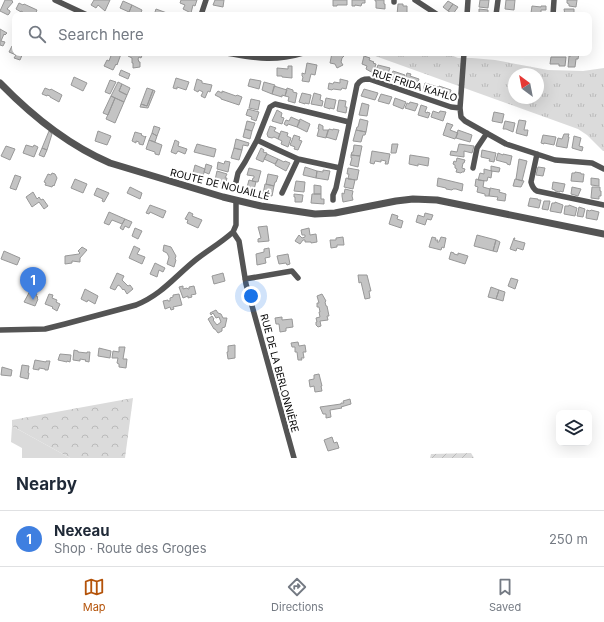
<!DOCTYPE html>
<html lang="en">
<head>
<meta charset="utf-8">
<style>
	:root { --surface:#fff; --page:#f2f2f3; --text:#1f2937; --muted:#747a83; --line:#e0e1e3; --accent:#b45309 }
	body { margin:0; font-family:Inter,sans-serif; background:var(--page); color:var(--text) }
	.controls { position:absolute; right:12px; bottom:12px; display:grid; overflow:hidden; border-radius:8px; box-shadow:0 4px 16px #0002 }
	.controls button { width:36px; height:36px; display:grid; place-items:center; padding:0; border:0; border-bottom:1px solid var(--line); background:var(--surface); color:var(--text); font:20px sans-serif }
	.compass { position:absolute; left:508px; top:68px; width:36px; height:36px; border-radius:50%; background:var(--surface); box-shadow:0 4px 16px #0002; rotate:328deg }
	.you { position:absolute; left:251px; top:296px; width:14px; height:14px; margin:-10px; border:3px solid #fff; border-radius:50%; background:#1a73e8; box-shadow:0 0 0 6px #1a73e833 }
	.badge { display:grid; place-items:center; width:26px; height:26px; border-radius:50%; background:var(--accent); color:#fff; font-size:13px; font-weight:700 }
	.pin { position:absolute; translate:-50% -33px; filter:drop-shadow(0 1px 2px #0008) }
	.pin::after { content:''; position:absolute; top:21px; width:14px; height:12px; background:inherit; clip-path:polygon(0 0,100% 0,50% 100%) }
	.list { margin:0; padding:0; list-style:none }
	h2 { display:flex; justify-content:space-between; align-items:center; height:52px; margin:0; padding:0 16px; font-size:17px }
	h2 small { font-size:13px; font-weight:400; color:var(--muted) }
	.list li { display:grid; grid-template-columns:26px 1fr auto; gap:12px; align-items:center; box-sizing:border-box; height:56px; padding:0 16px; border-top:1px solid var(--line) }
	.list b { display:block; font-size:15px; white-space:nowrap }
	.list p { margin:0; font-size:13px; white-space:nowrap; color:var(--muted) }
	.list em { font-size:13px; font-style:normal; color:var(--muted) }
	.icon { flex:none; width:22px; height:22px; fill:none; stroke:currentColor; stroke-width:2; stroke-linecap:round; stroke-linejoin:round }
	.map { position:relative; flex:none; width:604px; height:458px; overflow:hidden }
	.search { position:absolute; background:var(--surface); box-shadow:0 4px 16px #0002; left:12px; right:12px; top:12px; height:44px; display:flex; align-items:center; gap:10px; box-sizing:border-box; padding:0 14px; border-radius:8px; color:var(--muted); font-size:15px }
	.sheet { height:108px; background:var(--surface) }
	nav { display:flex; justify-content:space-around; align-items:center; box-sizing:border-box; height:56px; border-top:1px solid var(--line); background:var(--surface); font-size:11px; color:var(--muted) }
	nav a { display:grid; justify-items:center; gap:2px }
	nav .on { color:var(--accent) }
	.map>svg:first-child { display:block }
	.grass { fill:#dbdbdb }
	.forest { fill:url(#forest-crowns) }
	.park { fill:url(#park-tufts); fill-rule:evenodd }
	.garden { fill:url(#garden-furrows) }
	.building { fill:#c4c4c4; stroke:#989898 }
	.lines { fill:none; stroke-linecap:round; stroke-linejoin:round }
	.minor { stroke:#545454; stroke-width:5.5 }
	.tertiary { stroke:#545454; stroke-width:7 }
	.labels { text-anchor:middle; stroke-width:4; stroke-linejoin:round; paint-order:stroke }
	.street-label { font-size:10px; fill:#000; stroke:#fff }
</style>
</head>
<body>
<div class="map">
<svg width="604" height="458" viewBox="0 0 604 458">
	<defs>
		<pattern id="forest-crowns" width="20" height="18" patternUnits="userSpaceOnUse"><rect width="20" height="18" fill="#dbdbdb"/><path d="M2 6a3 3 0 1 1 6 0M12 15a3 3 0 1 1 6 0" fill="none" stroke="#bababa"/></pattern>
		<pattern id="park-tufts" width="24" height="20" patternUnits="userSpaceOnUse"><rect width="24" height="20" fill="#dbdbdb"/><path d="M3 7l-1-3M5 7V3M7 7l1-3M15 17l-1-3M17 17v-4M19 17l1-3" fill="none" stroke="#bababa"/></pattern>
		<pattern id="garden-furrows" width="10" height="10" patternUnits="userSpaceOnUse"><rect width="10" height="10" fill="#dbdbdb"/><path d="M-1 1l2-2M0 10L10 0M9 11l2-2" fill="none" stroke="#bababa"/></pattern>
	</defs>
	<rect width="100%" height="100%" fill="#fff"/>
	<!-- grass -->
	<path class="grass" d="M12 426 70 458H22V448L11 442Z"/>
	<!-- forest -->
	<path class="forest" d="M133 398 125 458H70L12 426V420Z"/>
	<!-- park -->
	<path class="park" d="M367 53H446L458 58H472L495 60 548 70 583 71 604 68V151H603L587 135 578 129ZM514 74H538V98H514Z"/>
	<!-- garden -->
	<path class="garden" d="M471 453 474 458H430L431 454Z"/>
	<!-- building -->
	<path class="building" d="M5 0H12V1L13 2 7 9 10 11V12L9 14 8 15 0 11Z
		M94 0H110L105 11 98 5 96 8 91 5Z
		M181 0H197L195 6 193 5 191 13 183 9 185 5 180 3Z
		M215 0H224L223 7 213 5Z
		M333 0H347V5H337V6H333Z
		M352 0H365V3H362L361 6 355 5V6H352Z
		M375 0H384V4H385V9L376 8V1H375Z
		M480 0H489L488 8 479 7Z
		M506 0H515L514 10 505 9Z
		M567 0H577L576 7 569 6V4L567 3Z
		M123 1 132 5 129 12 120 8Z
		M448 1 453 4 448 11 443 7Z
		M19 3 23 5 24 4 37 10 35 15H22L23 12 21 11V12L16 9Z
		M398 4H403V6H407V15H397Z
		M453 4 458 7 453 14 448 11Z
		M132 5 142 10 140 15H136L129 12Z
		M532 6 541 7V6H546V10H541V14L531 13Z
		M156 9 167 13V15H154Z
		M479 9 488 10V15H479Z
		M564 9H574V15H565Z
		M0 29 7 33 5 35 4 34 1 41 5 42 3 46 0 45Z
		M12 46 15 47V53H23L20 60 14 58 16 55 9 52Z
		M112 53H119L121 54 117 65 116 64 113 70 104 66 107 60 109 61Z
		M129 53H143L141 58 139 57 138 59 139 62H140V67L133 68V63H132V58L128 56Z
		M332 53H347L342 58 341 62 343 65 337 68 335 64 330 63Z
		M571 53H579L578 59H576L575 67H568L569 56H571Z
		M364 56 370 58 369 60 374 62 373 63 376 64 373 73 366 69 367 66 362 64Z
		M551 57H566L565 66H559V64H550Z
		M307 63 317 65 315 75 311 74 309 82 302 81 303 77 302 76V73L305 74Z
		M378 65 390 68 387 76 375 73Z
		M288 66H292V78L282 77V76H277V68L288 69Z
		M121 70 130 74 128 79 119 75Z
		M393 71 405 75 402 83 399 81 390 79Z
		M407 73 411 74 410 76 419 79 416 87 404 83Z
		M74 77 87 83 83 91 71 85Z
		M176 78 189 82 186 90 177 87V89L173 88Z
		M197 79 202 81V83L212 85 210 92 208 91 205 98 201 96 203 92 199 90 198 92 194 90Z
		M250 79 261 81 259 89 248 86Z
		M340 79 348 81 346 89 342 88 341 90 333 89 332 90 328 89 329 83 333 84 334 82 340 83Z
		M110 80 116 82 110 94 105 92Z
		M118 82 122 84 119 91 127 95 124 102 111 96Z
		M264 82 275 85 272 94 262 90Z
		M425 83 438 87 435 94 423 91Z
		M122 84 130 88 127 95 119 91Z
		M274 86 287 90 285 96 282 95V97L272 94Z
		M439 86 451 90 449 97 437 94Z
		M45 88 50 90 51 89 62 95 59 102 50 97V96L47 95V96L42 94Z
		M147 88 153 90 147 106 141 104Z
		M287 88 293 90V92L297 93 295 103 288 101 289 97 285 96Z
		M364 89 378 93 375 100 361 96Z
		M153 90 155 91 148 108 140 107 141 104 147 106Z
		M218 91 222 93V91L236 96 237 95 242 97 239 105 221 99V98L215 95Z
		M302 93 311 95 309 104 305 103V104L299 102Z
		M314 93 321 95 320 100 323 101 322 106 311 104Z
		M381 94 392 97 389 104 378 101Z
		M111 96 115 98 108 115 103 113Z
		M115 98 124 102 115 123 106 119Z
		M326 98 336 100 334 109 330 108V109L324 107Z
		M395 98 406 102 403 109 393 105Z
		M251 99 260 101 258 110 249 108Z
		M339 100 346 101 345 107H347L346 113 337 111Z
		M410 102 418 104 415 111 405 108 407 103 409 104Z
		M362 103 369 105 367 116 359 115Z
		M421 105 427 107 425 112 427 113V112L430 113 428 118 418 115Z
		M248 109 259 112 256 121 251 119 252 117 246 115Z
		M277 110 282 113 281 117 284 118 282 124 272 121Z
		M433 111 439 113 440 111 446 112 443 121 431 117Z
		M494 112 504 114 502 123 492 121Z
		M291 117 300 121 297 127 288 124 287 126 284 124 286 120 289 121Z
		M300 119 310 124 307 132 297 127Z
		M360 119 368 121 366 132 356 130 357 127H358Z
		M519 120 526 121 524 130H528L527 136 516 133Z
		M247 121 255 123 252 131 245 129Z
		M505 121 515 123 513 132 506 129H503Z
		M447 123 453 125 450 130 458 133 455 139 443 135Z
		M319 124 323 126V130H328L326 138 317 136 319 129H318Z
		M154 126 160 128 157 136 152 133Z
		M270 126 276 128 274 131 280 134 278 139 274 137 272 138 268 137 267 134Z
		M245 129 252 131 250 139 243 137Z
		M329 129 333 130V129L339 130 336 140 326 137Z
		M356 130 366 132 365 135H363L361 142 353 141Z
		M458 130 472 135 470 142 456 138Z
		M49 131 52 134 47 150 42 148Z
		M98 131 111 136 107 145 95 141Z
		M281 131 288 133 287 136 291 138 288 147 281 144 282 141 278 139Z
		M135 132 142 134 141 135 145 137 146 136 143 145 139 144V142L136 141V143L132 141Z
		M152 133 157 136 155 142 149 140Z
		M564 134H569L568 137H569L567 148 556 146 558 138 562 139Z
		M294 135 300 137 299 140 302 141 298 150 294 149 295 147 290 145Z
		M543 135 556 137 554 145 544 143V144L541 143Z
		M574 136 581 138 579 146 583 147 582 151 572 148Z
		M236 139 249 143 248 146 243 145 242 150 234 148Z
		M149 140 162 145 159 155 155 154V152L146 149Z
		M175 140 179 142 178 146 187 149 185 154 178 151 176 154 171 152Z
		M197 144 216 149 214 157 194 152Z
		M392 144H398L396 153H391Z
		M459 144 474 146 472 153 464 151V157L450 155 451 151 457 152Z
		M26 145 33 147 34 145 38 147 34 157 23 153Z
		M354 145 362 146 360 156 351 155 352 152H353Z
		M6 146 15 149 10 160 1 156Z
		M42 148 47 150 44 157 39 155Z
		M234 148 242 150 239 160 231 158Z
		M261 148 264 150 263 152 267 153 263 162 256 159Z
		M482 150 496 153 494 162 489 161 490 159 481 157Z
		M372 151 390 154 388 164H385L386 161 381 160V162L375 161 374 164 370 163Z
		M498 153 503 155V154L512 156 510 165 507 164V163L496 160Z
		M267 154 278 159 275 164 264 159Z
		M351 155 360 156 358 167 350 165 352 158H351Z
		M410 155 429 158 428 166 418 164V166L409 164Z
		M457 158 465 160 464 163H463L462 168 465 169 464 172H462L461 173 456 172 457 169 455 168V165L453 164 454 161 456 162Z
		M278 159 284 162 285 161 290 163 286 171 275 165Z
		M519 159 527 161 522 181 516 179Z
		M225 161 230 162 228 172 217 169 218 162 224 164Z
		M206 164 212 166 209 174 204 172Z
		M195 165 205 169 203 176 193 173Z
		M491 166 500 168 499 172 491 171Z
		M305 167 317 171 316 178 303 175Z
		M538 167 545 168 543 176 536 175Z
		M249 168 261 171 258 182 252 181 253 178H254V176L247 175Z
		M348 168 359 170 357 180 348 179 349 174H347Z
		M484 169 492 171 491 178 488 177 487 181 478 180 480 173 484 174Z
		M323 170 330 171 328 180 316 178 317 171 323 172Z
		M217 171 227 174 225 178H227L225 186 221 184V181L215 180Z
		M575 172 581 173V174H584L583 182 571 181 572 173H575Z
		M52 173 55 174 57 178 54 186 53 185 52 187 45 185 46 183 44 182 48 174 51 175Z
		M268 174 278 176 276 182H275L274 186 266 184Z
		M15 175 21 177 16 190 10 188Z
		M346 178 355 180 353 189 344 187Z
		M438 178 463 184 462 191 456 189H453L452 190 446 189V188L437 186Z
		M591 178 599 179V186L591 185Z
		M75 179 87 184 83 193 71 188Z
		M476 179 484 181 483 187 490 189 489 196H485V194L477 192 478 187 475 186Z
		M515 179 524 181 521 187 513 186Z
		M249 180 256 182 253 193 246 191Z
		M296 181 305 182 304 192 294 191Z
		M553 182 565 184 563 192 560 191V192L555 191V190L552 189Z
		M265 184 274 186 272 196 263 194Z
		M314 185 321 186V194H314Z
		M130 187 142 193 140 199 127 193Z
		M572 187 581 189 578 196 571 194Z
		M592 187H600V191H601V196H599V199L591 198Z
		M97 188 109 193 104 202 102 201 103 199 94 195Z
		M490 188 500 190 499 192 506 194 505 201 497 200 498 197 489 196Z
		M345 189 353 191 352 196 353 200 343 202 342 196V193L344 194Z
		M33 192 37 199 39 197 41 200 43 199 48 206 44 209 39 202 32 207 26 197Z
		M294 194 303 195 302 202H295V197H294Z
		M312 194H321V199H324V204L311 203Z
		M530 198 538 199V200H541L539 208 528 206Z
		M544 201H550L548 210 542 209Z
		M555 202 563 205 561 213 550 211 552 203H555Z
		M150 205 166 211 163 218 150 212 149 214 146 213Z
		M569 205 577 208 575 216 564 214 565 206H569Z
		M579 207 585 209 583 217 577 216Z
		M587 210 590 211 591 210 599 212 597 220 586 218Z
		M109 212 125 219 122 224 112 220 109 225 104 223Z
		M189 212 193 214 192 216 202 220 198 228 187 223 188 220 185 219Z
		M425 213 433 215 431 220 427 219 425 225 416 222 418 215 424 217Z
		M392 214 398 216 397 219 403 221 401 228 389 224Z
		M125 219 132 222 129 228 125 226 123 230 120 228Z
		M267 226 269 241 258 242V239L261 238 258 227Z
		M135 228 142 231 138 239 132 236Z
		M309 228 310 235 316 234 317 242 311 243V242H305V240H303L300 244 295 241 299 235 302 238 305 237V235H302L301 230Z
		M477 235 496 240 493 251 474 246Z
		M343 237 344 245H337V247L331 248 330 240H336V238Z
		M432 237 436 238 435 240H438L437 242H439L441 237 446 238 444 248 442 247 441 250 429 247Z
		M514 238H515L514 240 525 243 523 250 517 248 516 251 510 249Z
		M496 240 500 242 497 252 493 251Z
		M164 245 171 247 176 256 175 259 176 260 174 267 167 264 169 257 167 253 163 251Z
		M134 246 140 249 137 254 145 257 142 264 129 258Z
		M82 247 87 250 80 258V262L72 261V263L65 264V256L79 254 80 253 78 251Z
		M269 248 270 257 265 258 266 263 257 265 256 254 264 252V249Z
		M4 251 20 258 17 265 1 259Z
		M451 252 454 253V254L458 255V253L468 256 465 264 449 259Z
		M288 254 290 264 287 265 286 263 279 264 277 256Z
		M155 263 165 268 163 272 159 270 157 277 150 274Z
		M32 271 37 273 32 284 28 282Z
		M117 273 124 276 122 280 128 286 130 285 133 289 127 294 124 289 123 290 120 286 118 285 115 290 110 288Z
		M223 273 225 281 214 284 212 276Z
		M358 275H367L371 291H369L370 298 365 299 361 282 359 283Z
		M511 278 518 280 515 289 508 286Z
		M183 286V289L187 288 188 289H189V287L194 286 196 294 191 295 192 297 188 298V296L183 298 179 287Z
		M491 287 499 290 496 299 488 297Z
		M85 289 98 296 95 304 88 300 87 302 81 299Z
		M499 290 505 292 503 301 496 299Z
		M30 291 37 294 36 296 38 297 37 298 38 299 35 306 24 302Z
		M49 294 53 295 52 298 57 300 56 302 60 304 57 311 52 308 53 307 45 304Z
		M179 294 182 305 173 307 174 309 171 310 170 307 165 309 163 301 168 300V301H170V298L173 297V295Z
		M322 294 326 301 325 302 326 306H327L329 316H327L328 320 320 321 321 326 318 327 316 325V322H317L316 318 320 317 319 312H320L319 307H317V303H319L317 296Z
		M216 310 218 313 221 314 223 318H227L225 327 222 328V331L218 333 215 329H214L208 319 212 316 214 319 213 320 217 325 221 322 219 317 216 318 213 313 211 315 210 313Z
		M282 317V320L292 319 293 327 286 328V331L280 332 279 324H276L275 318Z
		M298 342 299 346 305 345 306 352H303L304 358H301L302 360H298L297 352H295V347H292L291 343Z
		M235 345V358L228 359 227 352H228V346Z
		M119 347H125L123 359H127L126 368 119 367V364L117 363 118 358H112L113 351 119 352Z
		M99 348 111 351 110 358 98 356Z
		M74 350 78 351V352L87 353V352H90L89 362 85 361 86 360 80 359V361L73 360Z
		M60 354 71 355 70 362 67 361V362L58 360Z
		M35 360 46 362V361H50L48 370H45V369L39 368V370L33 369Z
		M22 365 29 366 28 373H29L28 379 20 377Z
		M2 367 12 370 11 376 1 375Z
		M319 374 322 386H321L322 391 315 392 314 386 310 387 309 380 314 379V375Z
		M350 399 351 404 341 407 342 408 330 410 331 417 326 418V414H323L320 407 341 404V403H344L343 401Z
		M332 437 334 443 337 442 339 448 328 451 324 440Z"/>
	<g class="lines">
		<!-- minor -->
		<path class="minor" d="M55 0 87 15
			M415 0 438 15
			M394 2V0
			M201 15 206 0
			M467 15 468 0
			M496 15 498 0
			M553 15 554 0
			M227 53C256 58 273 62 303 53
			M464 53 460 108 461 117 465 121 506 144 555 160 592 163 604 169
			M257 140 276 149 298 159 340 168
			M537 154 531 182C532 186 533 189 537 191L604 205
			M473 168 477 148 487 133
			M236 182 238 173 245 162 257 140 270 107 275 104 349 122
			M282 193 298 159
			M236 200V225L233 232 239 241 246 284 294 458
			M333 200V195L336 188 357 85C360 80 363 79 369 79L451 107 460 108
			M245 279 292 271 298 278
			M0 330 45 329 65 324 136 305C163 294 176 275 198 258 210 249 222 242 233 232"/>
		<!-- tertiary -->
		<path class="tertiary" d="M0 83C32 116 68 145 110 163L223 197 261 206 295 211 315 214 335 213 396 201 413 199 437 200 604 234"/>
	</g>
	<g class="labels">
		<!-- street labels -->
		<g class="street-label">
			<text transform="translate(415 85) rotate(17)" y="4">RUE FRIDA KAHLO</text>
			<text transform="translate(220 184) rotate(14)" y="4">ROUTE DE NOUAILLÉ</text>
			<text transform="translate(280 373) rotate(75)" y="4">RUE DE LA BERLONNIÈRE</text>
		</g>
	</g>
</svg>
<div class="controls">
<button><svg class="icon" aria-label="layers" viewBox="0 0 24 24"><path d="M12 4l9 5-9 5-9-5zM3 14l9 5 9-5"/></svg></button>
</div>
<svg class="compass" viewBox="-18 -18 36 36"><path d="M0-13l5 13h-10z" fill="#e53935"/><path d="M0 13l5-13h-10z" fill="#747a83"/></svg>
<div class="you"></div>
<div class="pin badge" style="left:33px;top:300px;background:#3f7fe0">1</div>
<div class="search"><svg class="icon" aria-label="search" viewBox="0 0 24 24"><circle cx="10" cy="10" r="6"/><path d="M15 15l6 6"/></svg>Search here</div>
</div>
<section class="sheet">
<h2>Nearby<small></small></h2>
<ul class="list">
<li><span class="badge" style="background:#3f7fe0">1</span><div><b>Nexeau</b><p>Shop · Route des Groges</p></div><em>250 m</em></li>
</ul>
</section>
<nav>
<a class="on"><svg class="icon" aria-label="map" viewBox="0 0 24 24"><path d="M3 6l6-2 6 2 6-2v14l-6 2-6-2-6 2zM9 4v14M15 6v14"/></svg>Map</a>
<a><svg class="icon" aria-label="directions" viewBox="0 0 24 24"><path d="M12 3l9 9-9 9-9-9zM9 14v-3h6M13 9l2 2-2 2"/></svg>Directions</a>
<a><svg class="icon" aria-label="saved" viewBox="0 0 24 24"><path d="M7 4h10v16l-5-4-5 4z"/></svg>Saved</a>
</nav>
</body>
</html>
